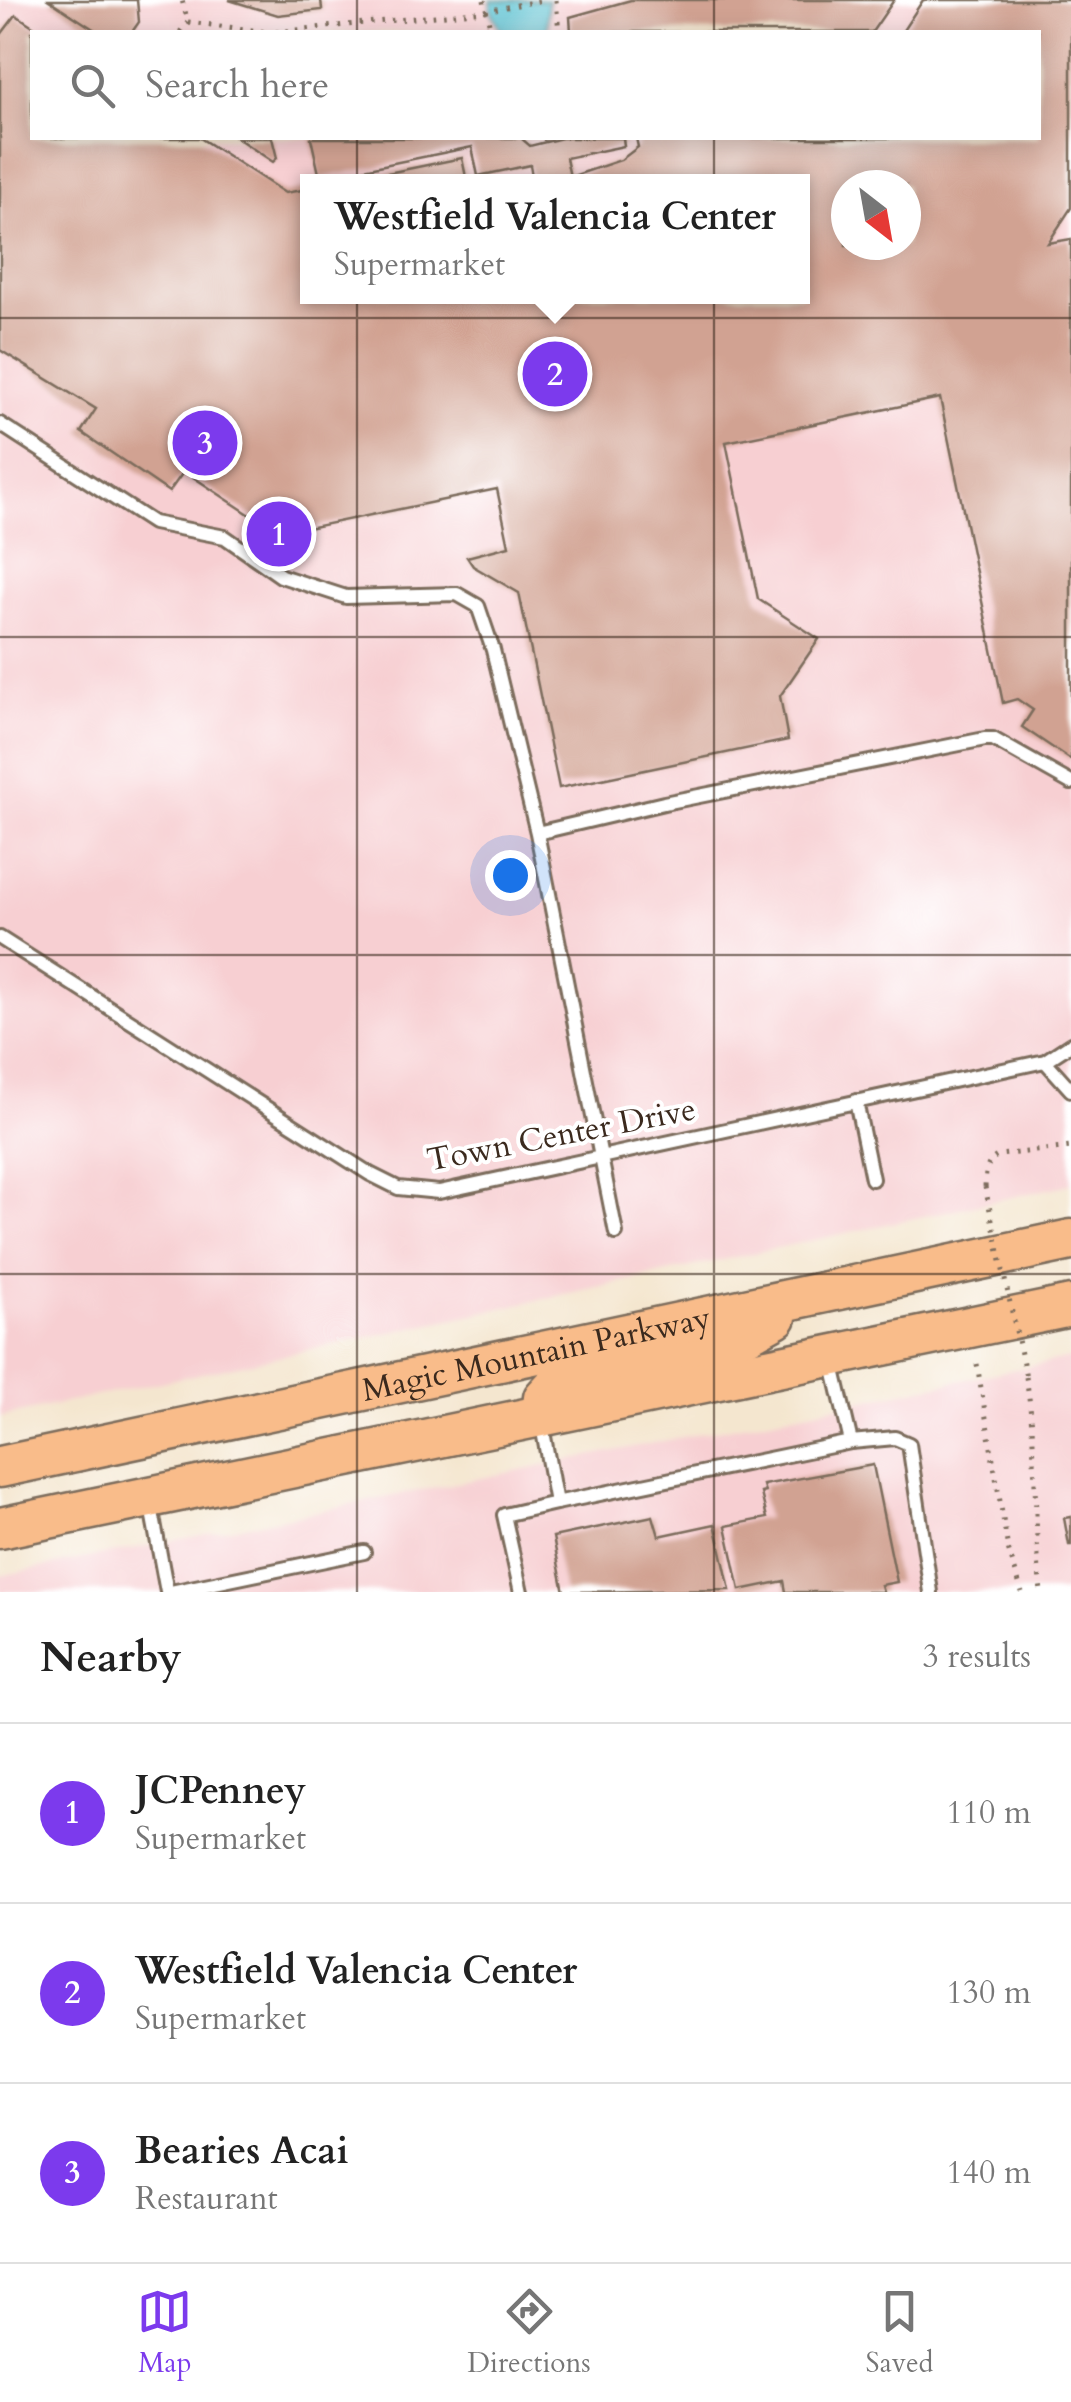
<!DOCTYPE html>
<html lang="en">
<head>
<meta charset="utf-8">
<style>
	:root { --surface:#fff; --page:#f6f6f6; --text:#222; --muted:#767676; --line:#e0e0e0; --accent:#7c3aed }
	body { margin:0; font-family:Cardo,serif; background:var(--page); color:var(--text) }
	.compass { position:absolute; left:831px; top:170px; width:90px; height:90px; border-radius:50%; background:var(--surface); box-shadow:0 5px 25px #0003; rotate:149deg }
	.you { position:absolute; left:510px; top:875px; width:35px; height:35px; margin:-25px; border:8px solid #fff; border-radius:50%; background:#1a73e8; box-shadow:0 0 0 15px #1a73e833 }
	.badge { display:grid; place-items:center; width:65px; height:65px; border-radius:50%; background:var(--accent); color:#fff; font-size:32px; font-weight:700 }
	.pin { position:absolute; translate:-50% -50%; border:5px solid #fff; box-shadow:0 2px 10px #0006 }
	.popup { position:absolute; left:300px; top:174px; width:510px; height:130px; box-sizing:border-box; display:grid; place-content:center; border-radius:0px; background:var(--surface); filter:drop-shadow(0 2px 8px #0005); font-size:32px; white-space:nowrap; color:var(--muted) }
	.popup b { font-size:38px; color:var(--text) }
	.popup::after { content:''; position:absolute; left:50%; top:100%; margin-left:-20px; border:20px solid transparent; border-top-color:var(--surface) }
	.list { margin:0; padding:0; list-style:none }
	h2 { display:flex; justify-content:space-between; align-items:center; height:130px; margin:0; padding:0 40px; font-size:42px }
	h2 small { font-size:32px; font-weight:400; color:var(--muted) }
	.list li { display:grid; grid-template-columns:65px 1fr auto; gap:30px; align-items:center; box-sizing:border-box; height:180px; padding:0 40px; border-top:2px solid var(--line) }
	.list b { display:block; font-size:38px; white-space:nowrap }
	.list p { margin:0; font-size:32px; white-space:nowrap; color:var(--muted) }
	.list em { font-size:32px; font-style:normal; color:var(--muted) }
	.icon { flex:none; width:55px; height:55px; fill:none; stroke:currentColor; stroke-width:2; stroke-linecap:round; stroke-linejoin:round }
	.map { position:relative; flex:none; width:1071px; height:1592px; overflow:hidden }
	.search { position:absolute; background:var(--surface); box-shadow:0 5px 25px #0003; left:30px; right:30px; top:30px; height:110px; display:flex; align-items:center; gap:25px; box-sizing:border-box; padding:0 35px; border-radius:0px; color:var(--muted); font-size:38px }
	.sheet { height:670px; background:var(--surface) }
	nav { display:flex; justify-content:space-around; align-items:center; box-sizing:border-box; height:140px; border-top:2px solid var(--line); background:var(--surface); font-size:28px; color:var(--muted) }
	nav a { display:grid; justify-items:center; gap:5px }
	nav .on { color:var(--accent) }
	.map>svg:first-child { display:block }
	.built { fill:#f7cfd2; fill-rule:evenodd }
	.water { fill:#55c0d0; stroke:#487577; stroke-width:2.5 }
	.building { fill:#d1a292; fill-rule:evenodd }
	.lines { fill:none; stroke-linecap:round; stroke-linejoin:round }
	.service-casing { stroke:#7c6c5c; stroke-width:18 }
	.primary-casing { stroke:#7c6c5c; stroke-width:45 }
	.path { stroke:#7c6c5c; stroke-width:5; stroke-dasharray:2.5 8; stroke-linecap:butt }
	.service { stroke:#fff; stroke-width:12 }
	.primary { stroke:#f9bc8a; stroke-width:40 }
	.path-bridge { stroke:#7c6c5c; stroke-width:5; stroke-dasharray:2.5 8; stroke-linecap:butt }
	.grid { fill:none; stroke:#3b2a1e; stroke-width:2.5; stroke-opacity:0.55 }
	.labels { text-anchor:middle; stroke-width:8; stroke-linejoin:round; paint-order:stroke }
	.street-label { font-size:32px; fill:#3b2a1e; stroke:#fff }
</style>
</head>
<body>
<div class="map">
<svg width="1071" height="1592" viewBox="0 0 1071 1592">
	<rect width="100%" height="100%" fill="#fff"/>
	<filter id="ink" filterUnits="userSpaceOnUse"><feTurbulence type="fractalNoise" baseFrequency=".01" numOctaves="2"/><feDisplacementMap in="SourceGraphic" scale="20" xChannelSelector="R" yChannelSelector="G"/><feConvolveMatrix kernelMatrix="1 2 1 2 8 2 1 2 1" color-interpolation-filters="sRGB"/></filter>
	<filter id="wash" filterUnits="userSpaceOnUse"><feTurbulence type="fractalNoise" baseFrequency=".0048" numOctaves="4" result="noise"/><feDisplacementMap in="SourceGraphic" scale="40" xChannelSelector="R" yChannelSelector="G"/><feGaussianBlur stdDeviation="2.25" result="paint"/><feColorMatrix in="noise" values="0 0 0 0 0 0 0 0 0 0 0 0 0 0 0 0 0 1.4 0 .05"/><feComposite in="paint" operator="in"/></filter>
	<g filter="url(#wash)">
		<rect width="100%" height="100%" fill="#f4e6cf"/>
		<!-- built -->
		<path class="built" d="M0 0H1071V1184L0 1417ZM32 32H1038V138H32ZM308 182H802V296H308ZM846 185H906V245H846Z
			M1071 1358V1592H0V1576Z"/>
		<!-- water -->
		<path class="water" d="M491 0H548L547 32H502L490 9Z"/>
		<g id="blocks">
			<!-- building -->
			<path class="building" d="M49 0H137L139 22 132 32H98Z
				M229 0H321L322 10 278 15Z
				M631 0H894L872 32H571L570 17Z
				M923 0H1071V208L1048 243 1071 239V760L1022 727 1033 710 1017 699 1003 703 940 398 726 442 758 599 819 639 780 696 788 740 559 788 519 593 473 566 467 557 509 546 497 489 279 534 184 471 169 492 81 432 96 409 0 350V36L16 15 42 32H32V138H200L285 193 308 189V296H802V182H533L530 165 478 176 472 147 320 178 311 138H521L530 146 562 138H623L624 146 566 158 570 177 621 160 638 147 636 138H1038V32H902ZM846 185H906V245H846Z
				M237 138H272L277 158 273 162Z
				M462 158 467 182H353V180Z
				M873 1465 897 1582 881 1585 883 1592H786L784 1581 740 1590 726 1526 767 1518 761 1493 765 1492 763 1485Z
				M653 1516 659 1536 715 1524 730 1590 564 1592 553 1537Z
				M1071 1517V1545H1069L1064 1518Z"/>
		</g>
	</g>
	<g filter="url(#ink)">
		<use href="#blocks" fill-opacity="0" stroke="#7c6c5c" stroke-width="2.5"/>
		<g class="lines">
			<!-- service casing -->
			<g class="service-casing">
				<path id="service" d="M0 424 153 523 225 537 281 576 346 597 457 594 478 606 493 650 537 833 664 803 985 739H993L1071 783
					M537 833 616 1233
					M0 938 370 1174 398 1188 439 1192 1045 1061 1071 1044
					M1045 1061 1071 1090
					M856 1101 872 1179
					M541 1420 556 1503 851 1442 832 1361
					M851 1442 895 1438 909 1444 931 1592
					M150 1501 167 1592
					M171 1592 364 1552
					M521 1592 504 1515 556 1503"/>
			</g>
			<!-- primary casing -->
			<g class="primary-casing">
				<g id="primary">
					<path d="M543 1405 544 1398 553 1388 720 1348 776 1317"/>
					<path id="s1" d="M0 1467 1071 1240"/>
					<path d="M0 1528 1071 1306"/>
				</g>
			</g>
			<!-- path -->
			<path class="path" d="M484 0 491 32
				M556 0 559 32
				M188 22 268 32
				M180 32 188 22 182 0
				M276 32 485 11 544 0
				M545 138 546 143
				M985 1187C986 1172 985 1162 999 1155L1071 1147
				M977 1364 1008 1549 1022 1592
				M1026 1377C1038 1449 1033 1520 1041 1592"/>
			<!-- service -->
			<use href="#service" class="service"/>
			<!-- primary -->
			<use href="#primary" class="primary"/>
			<!-- path-bridge -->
			<path class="path-bridge" d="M985 1187 1026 1377"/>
		</g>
	</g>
	<!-- grid -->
	<path class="grid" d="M357 0V32M714 0V32M357 138V1592M714 138V1592M0 318H1071M0 637H1071M0 955H1071M0 1274H1071"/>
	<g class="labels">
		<!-- street labels -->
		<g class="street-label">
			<text transform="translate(561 1134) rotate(-11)" y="11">Town Center Drive</text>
			<text dy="11" stroke="none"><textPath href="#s1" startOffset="548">Magic Mountain Parkway</textPath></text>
		</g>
	</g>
</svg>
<svg class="compass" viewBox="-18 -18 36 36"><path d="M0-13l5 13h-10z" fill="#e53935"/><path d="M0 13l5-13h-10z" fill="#767676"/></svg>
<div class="you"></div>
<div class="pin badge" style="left:279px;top:534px">1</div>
<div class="pin badge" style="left:555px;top:374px">2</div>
<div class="popup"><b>Westfield Valencia Center</b>Supermarket</div>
<div class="pin badge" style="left:205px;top:443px">3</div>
<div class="search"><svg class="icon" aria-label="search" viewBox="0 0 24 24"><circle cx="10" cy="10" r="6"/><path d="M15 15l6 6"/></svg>Search here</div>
</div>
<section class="sheet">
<h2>Nearby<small>3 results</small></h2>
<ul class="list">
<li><span class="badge">1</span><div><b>JCPenney</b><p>Supermarket</p></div><em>110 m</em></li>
<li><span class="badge">2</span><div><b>Westfield Valencia Center</b><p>Supermarket</p></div><em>130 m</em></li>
<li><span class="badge">3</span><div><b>Bearies Acai</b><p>Restaurant</p></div><em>140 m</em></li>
</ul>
</section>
<nav>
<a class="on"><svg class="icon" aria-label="map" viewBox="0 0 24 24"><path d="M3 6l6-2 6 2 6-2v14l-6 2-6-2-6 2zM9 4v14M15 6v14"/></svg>Map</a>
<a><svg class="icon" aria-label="directions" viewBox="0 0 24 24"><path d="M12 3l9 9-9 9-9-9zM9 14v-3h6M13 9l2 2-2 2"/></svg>Directions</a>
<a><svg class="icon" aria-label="saved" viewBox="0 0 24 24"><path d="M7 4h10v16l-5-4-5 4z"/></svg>Saved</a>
</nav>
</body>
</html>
